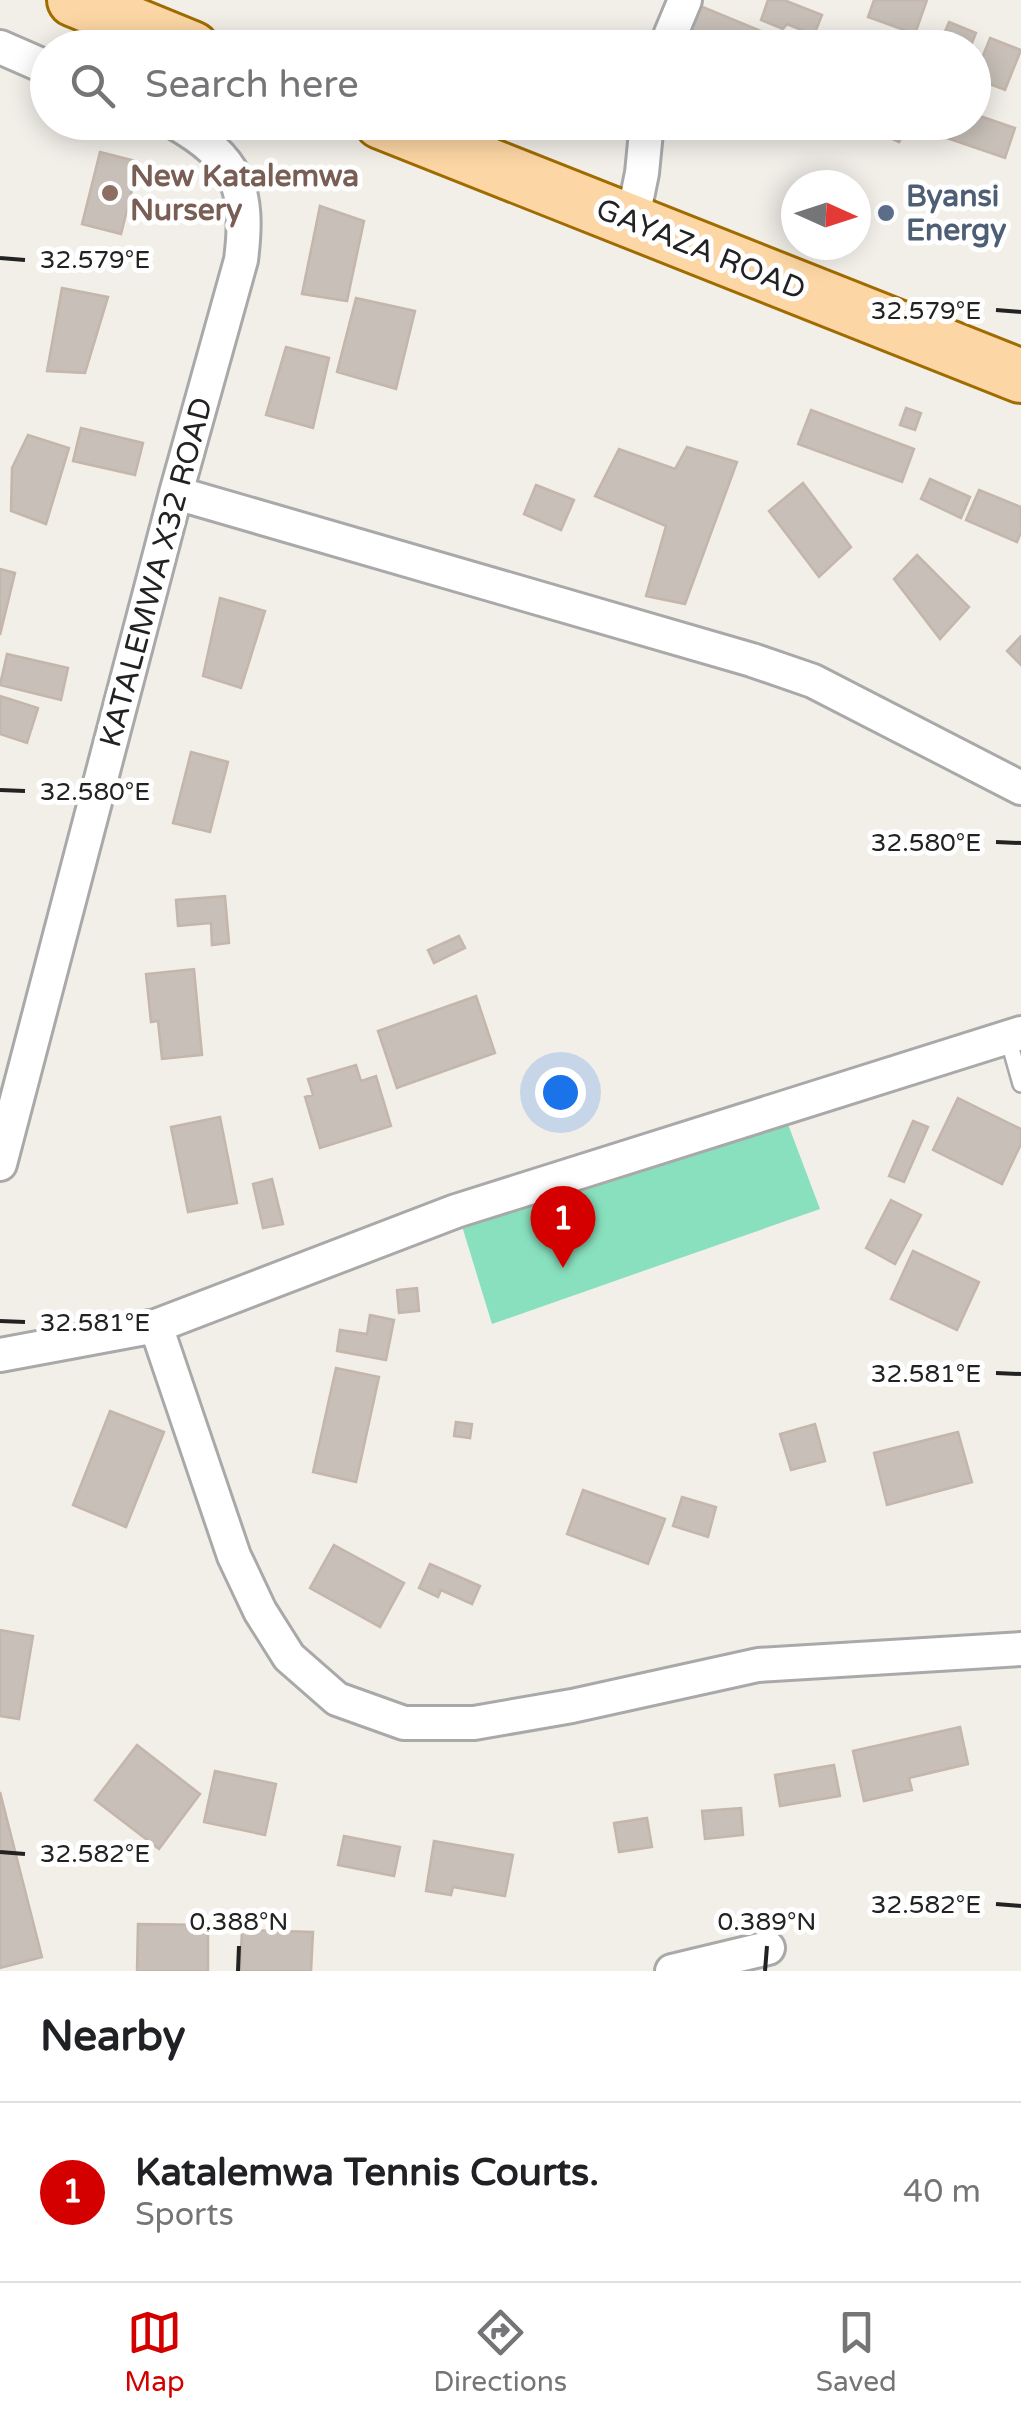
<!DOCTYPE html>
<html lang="en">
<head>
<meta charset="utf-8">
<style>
	:root { --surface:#fff; --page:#f2f2f2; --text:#202124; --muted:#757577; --line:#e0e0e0; --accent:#d40000 }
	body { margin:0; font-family:"Varela Round",sans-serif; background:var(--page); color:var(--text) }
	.compass { position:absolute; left:781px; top:170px; width:90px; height:90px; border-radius:50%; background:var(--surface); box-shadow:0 5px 25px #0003; rotate:93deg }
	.you { position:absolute; left:560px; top:1092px; width:35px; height:35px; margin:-25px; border:8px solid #fff; border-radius:50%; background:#1a73e8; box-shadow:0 0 0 15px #1a73e833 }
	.badge { display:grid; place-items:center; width:65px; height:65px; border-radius:50%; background:var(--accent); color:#fff; font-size:32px; font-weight:700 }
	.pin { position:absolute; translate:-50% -82px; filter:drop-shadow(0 2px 5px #0008) }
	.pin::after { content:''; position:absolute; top:52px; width:35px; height:30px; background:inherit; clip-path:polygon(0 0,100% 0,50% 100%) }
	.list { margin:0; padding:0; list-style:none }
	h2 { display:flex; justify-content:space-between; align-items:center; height:130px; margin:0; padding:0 40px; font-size:42px }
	h2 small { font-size:32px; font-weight:400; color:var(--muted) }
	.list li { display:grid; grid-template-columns:65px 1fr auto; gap:30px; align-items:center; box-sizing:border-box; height:180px; padding:0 40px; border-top:2px solid var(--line) }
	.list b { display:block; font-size:38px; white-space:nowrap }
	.list p { margin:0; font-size:32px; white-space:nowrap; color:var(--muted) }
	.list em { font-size:32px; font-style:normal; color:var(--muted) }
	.icon { flex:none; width:55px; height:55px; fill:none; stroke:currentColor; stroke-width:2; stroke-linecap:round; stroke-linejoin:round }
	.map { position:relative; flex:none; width:1021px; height:1971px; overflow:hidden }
	.search { position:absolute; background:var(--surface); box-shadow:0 5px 25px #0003; left:30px; right:30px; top:30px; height:110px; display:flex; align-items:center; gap:25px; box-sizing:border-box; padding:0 35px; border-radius:55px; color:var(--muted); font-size:38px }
	.sheet { height:310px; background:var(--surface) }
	nav { display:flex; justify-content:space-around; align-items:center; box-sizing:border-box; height:140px; border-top:2px solid var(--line); background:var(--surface); font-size:28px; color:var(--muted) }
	nav a { display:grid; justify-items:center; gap:5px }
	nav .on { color:var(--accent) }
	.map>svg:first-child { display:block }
	.pitch { fill:#88e0be }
	.building { fill:#c7bfb8; stroke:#c4b6ab; stroke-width:2.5 }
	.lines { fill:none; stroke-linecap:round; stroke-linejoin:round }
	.service-casing { stroke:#a9a9a9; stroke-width:20 }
	.minor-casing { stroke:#a9a9a9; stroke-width:38 }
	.primary-casing { stroke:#a06b00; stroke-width:58 }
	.service { stroke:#fff; stroke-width:15 }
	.minor { stroke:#fff; stroke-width:32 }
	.primary { stroke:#fcd6a4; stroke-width:52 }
	.ticks { fill:none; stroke:#222; stroke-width:4 }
	.education-dot { fill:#8d6e63; stroke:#fff; stroke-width:4 }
	.service-dot { fill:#5c6f8a; stroke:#fff; stroke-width:4 }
	.labels { text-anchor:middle; stroke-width:10; stroke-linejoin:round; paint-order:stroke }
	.education-label { font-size:30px; font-weight:bold; fill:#785e54; stroke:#fff; text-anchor:start }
	.service-label { font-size:30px; font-weight:bold; fill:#4e5e75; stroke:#fff; text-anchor:start }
	.street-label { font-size:30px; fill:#222; stroke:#fff }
	.ticks-label { font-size:25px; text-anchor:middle; fill:#222; stroke:#fff; stroke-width:10; stroke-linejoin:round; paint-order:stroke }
</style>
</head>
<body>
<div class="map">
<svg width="1021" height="1971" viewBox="0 0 1021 1971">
	<rect width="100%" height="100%" fill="#f2efe9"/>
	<!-- pitch -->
	<path class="pitch" d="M783 1111 820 1209 492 1324 458 1213Z"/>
	<!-- building -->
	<path class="building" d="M768 0H784L822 15 814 35 787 24 783 29 761 20Z
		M874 0H927L915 34 868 17Z
		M693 3 795 45 797 39 818 47 734 48 684 27Z
		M949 22 976 33 970 48H938Z
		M990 38 1021 50 1005 90 974 78Z
		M974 114 1015 128 1005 158 935 134 938 122H974Z
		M731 122H758L752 135Z
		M874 122H895L906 128 899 142 871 129Z
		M100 152 139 162 121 234 82 224Z
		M320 206 364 221 347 301 302 294Z
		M62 288 108 297 85 373 47 371Z
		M356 298 415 311 396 389 337 372Z
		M286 347 329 358 313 428 266 415Z
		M906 408 921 413 915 430 900 425Z
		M811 410 914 449 902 482 798 444Z
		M81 428 143 443 135 475 73 461Z
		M28 435 69 448 46 524 11 511 12 468Z
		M687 447 737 462 685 604 646 596 666 526 595 496 619 449 675 469Z
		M930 479 970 497 961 518 921 499Z
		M803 483 851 547 819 577 769 511Z
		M536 485 574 500 561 530 524 514Z
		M979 490 1021 507V532L1017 542 966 520Z
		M917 555 969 607 940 639 894 579Z
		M0 569 15 573 0 635Z
		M220 598 265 611 241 688 203 676Z
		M1021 636V665L1007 651Z
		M7 654 68 668 61 700 0 685Z
		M0 696 38 708 27 743 0 734Z
		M191 752 228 762 210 832 173 823Z
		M225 896 229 943 212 945 211 923 178 926 176 900Z
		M459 936 465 948 434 963 428 950Z
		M194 969 202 1055 162 1059 158 1021 151 1022 146 974Z
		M476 996 495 1053 397 1088 378 1031Z
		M356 1065 361 1081 376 1076 391 1126 320 1148 305 1097 313 1095 308 1079Z
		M958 1098 1021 1129V1144L1002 1184 933 1150Z
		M220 1117 237 1203 188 1212 171 1127Z
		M913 1121 928 1127 904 1182 889 1176Z
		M272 1179 283 1224 263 1228 253 1184Z
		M891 1200 921 1215 895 1264 866 1248Z
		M913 1251 979 1282 957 1330 891 1299Z
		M417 1288 419 1311 399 1313 397 1290Z
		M370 1315 394 1320 386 1360 337 1351 340 1330 367 1334Z
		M336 1368 379 1377 356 1482 313 1472Z
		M110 1411 164 1432 126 1527 73 1505Z
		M456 1422 472 1424 470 1438 454 1436Z
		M815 1424 825 1461 791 1470 780 1434Z
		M958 1432 972 1482 887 1505 874 1453Z
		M583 1490 665 1519 648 1564 567 1534Z
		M682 1497 716 1507 708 1537 673 1526Z
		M334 1545 404 1583 380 1627 310 1588Z
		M430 1564 480 1586 472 1604 441 1590 438 1597 419 1588Z
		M0 1630 33 1636 19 1719 0 1716Z
		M960 1727 968 1764 909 1778 912 1790 864 1801 853 1751Z
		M137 1745 200 1794 159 1849 95 1800Z
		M834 1765 840 1796 780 1806 775 1775Z
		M215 1771 276 1784 265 1835 204 1822Z
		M0 1792 42 1957 0 1968Z
		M741 1808 743 1835 705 1839 702 1811Z
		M647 1818 652 1847 619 1852 614 1823Z
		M344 1836 400 1847 394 1876 338 1865Z
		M434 1841 513 1855 505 1896 453 1887 451 1895 426 1891Z
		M138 1924 208 1925V1971H137Z
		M242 1930 313 1932 311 1971H240Z"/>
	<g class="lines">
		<!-- service casing -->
		<g class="service-casing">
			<path id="service" d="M1008 1038 1021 1084"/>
		</g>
		<!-- minor casing -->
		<g class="minor-casing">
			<path id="minor" d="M0 47 48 68
				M665 48 685 0
				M632 222 642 173 647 122
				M176 493 752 660 813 681 1021 788
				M0 1164 176 493 241 260C250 189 238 159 174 122
				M156 1326 234 1556 260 1611 289 1657 337 1699 404 1723H474L572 1706 758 1665 1021 1649
				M0 1355 156 1326 456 1211 1021 1033
				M672 1971 768 1948"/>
		</g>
		<!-- primary casing -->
		<g class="primary-casing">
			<path id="primary" d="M74 0 192 48
				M381 122 1021 376"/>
		</g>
		<!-- service -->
		<use href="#service" class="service"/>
		<!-- minor -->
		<use href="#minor" class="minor"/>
		<!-- primary -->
		<use href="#primary" class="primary"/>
	</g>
	<!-- ticks -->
	<path class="ticks" d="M0 258 25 260M996 310 1021 312M0 790 25 791M996 842 1021 843M0 1321 25 1322M996 1373 1021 1374M0 1852 25 1854M996 1904 1021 1906M238 1971 239 1946M765 1971 767 1946"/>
	<!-- markers -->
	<circle class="education-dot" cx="110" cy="193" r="10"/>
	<circle class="service-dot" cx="886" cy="213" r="10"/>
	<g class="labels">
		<!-- education labels -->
		<g class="education-label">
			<text x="130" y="186">New Katalemwa<tspan x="130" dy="34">Nursery</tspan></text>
		</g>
		<!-- service labels -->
		<g class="service-label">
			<text x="906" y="206">Byansi<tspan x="906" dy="34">Energy</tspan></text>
		</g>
		<!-- street labels -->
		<g class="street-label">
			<text transform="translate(701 249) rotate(22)" y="10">GAYAZA ROAD</text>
			<text transform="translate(156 572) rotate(-75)" y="10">KATALEMWA X32 ROAD</text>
		</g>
	</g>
	<g class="ticks-label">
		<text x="95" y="268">32.579°E</text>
		<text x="926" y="319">32.579°E</text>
		<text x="95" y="800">32.580°E</text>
		<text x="926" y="851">32.580°E</text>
		<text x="95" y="1331">32.581°E</text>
		<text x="926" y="1382">32.581°E</text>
		<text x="95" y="1862">32.582°E</text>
		<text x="926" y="1913">32.582°E</text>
		<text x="239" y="1930">0.388°N</text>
		<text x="767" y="1930">0.389°N</text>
	</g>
</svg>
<svg class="compass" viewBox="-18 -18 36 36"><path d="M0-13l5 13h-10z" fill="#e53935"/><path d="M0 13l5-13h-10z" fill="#757577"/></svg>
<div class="you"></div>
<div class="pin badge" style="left:563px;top:1268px">1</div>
<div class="search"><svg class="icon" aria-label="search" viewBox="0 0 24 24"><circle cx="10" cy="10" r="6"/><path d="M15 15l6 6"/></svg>Search here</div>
</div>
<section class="sheet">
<h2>Nearby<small></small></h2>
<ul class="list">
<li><span class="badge">1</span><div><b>Katalemwa Tennis Courts.</b><p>Sports</p></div><em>40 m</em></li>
</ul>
</section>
<nav>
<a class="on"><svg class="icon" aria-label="map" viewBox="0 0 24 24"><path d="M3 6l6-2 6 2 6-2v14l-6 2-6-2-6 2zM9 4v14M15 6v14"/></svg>Map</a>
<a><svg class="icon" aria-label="directions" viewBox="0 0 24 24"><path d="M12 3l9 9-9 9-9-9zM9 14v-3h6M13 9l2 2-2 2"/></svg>Directions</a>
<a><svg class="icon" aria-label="saved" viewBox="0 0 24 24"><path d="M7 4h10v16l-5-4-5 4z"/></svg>Saved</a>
</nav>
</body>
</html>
